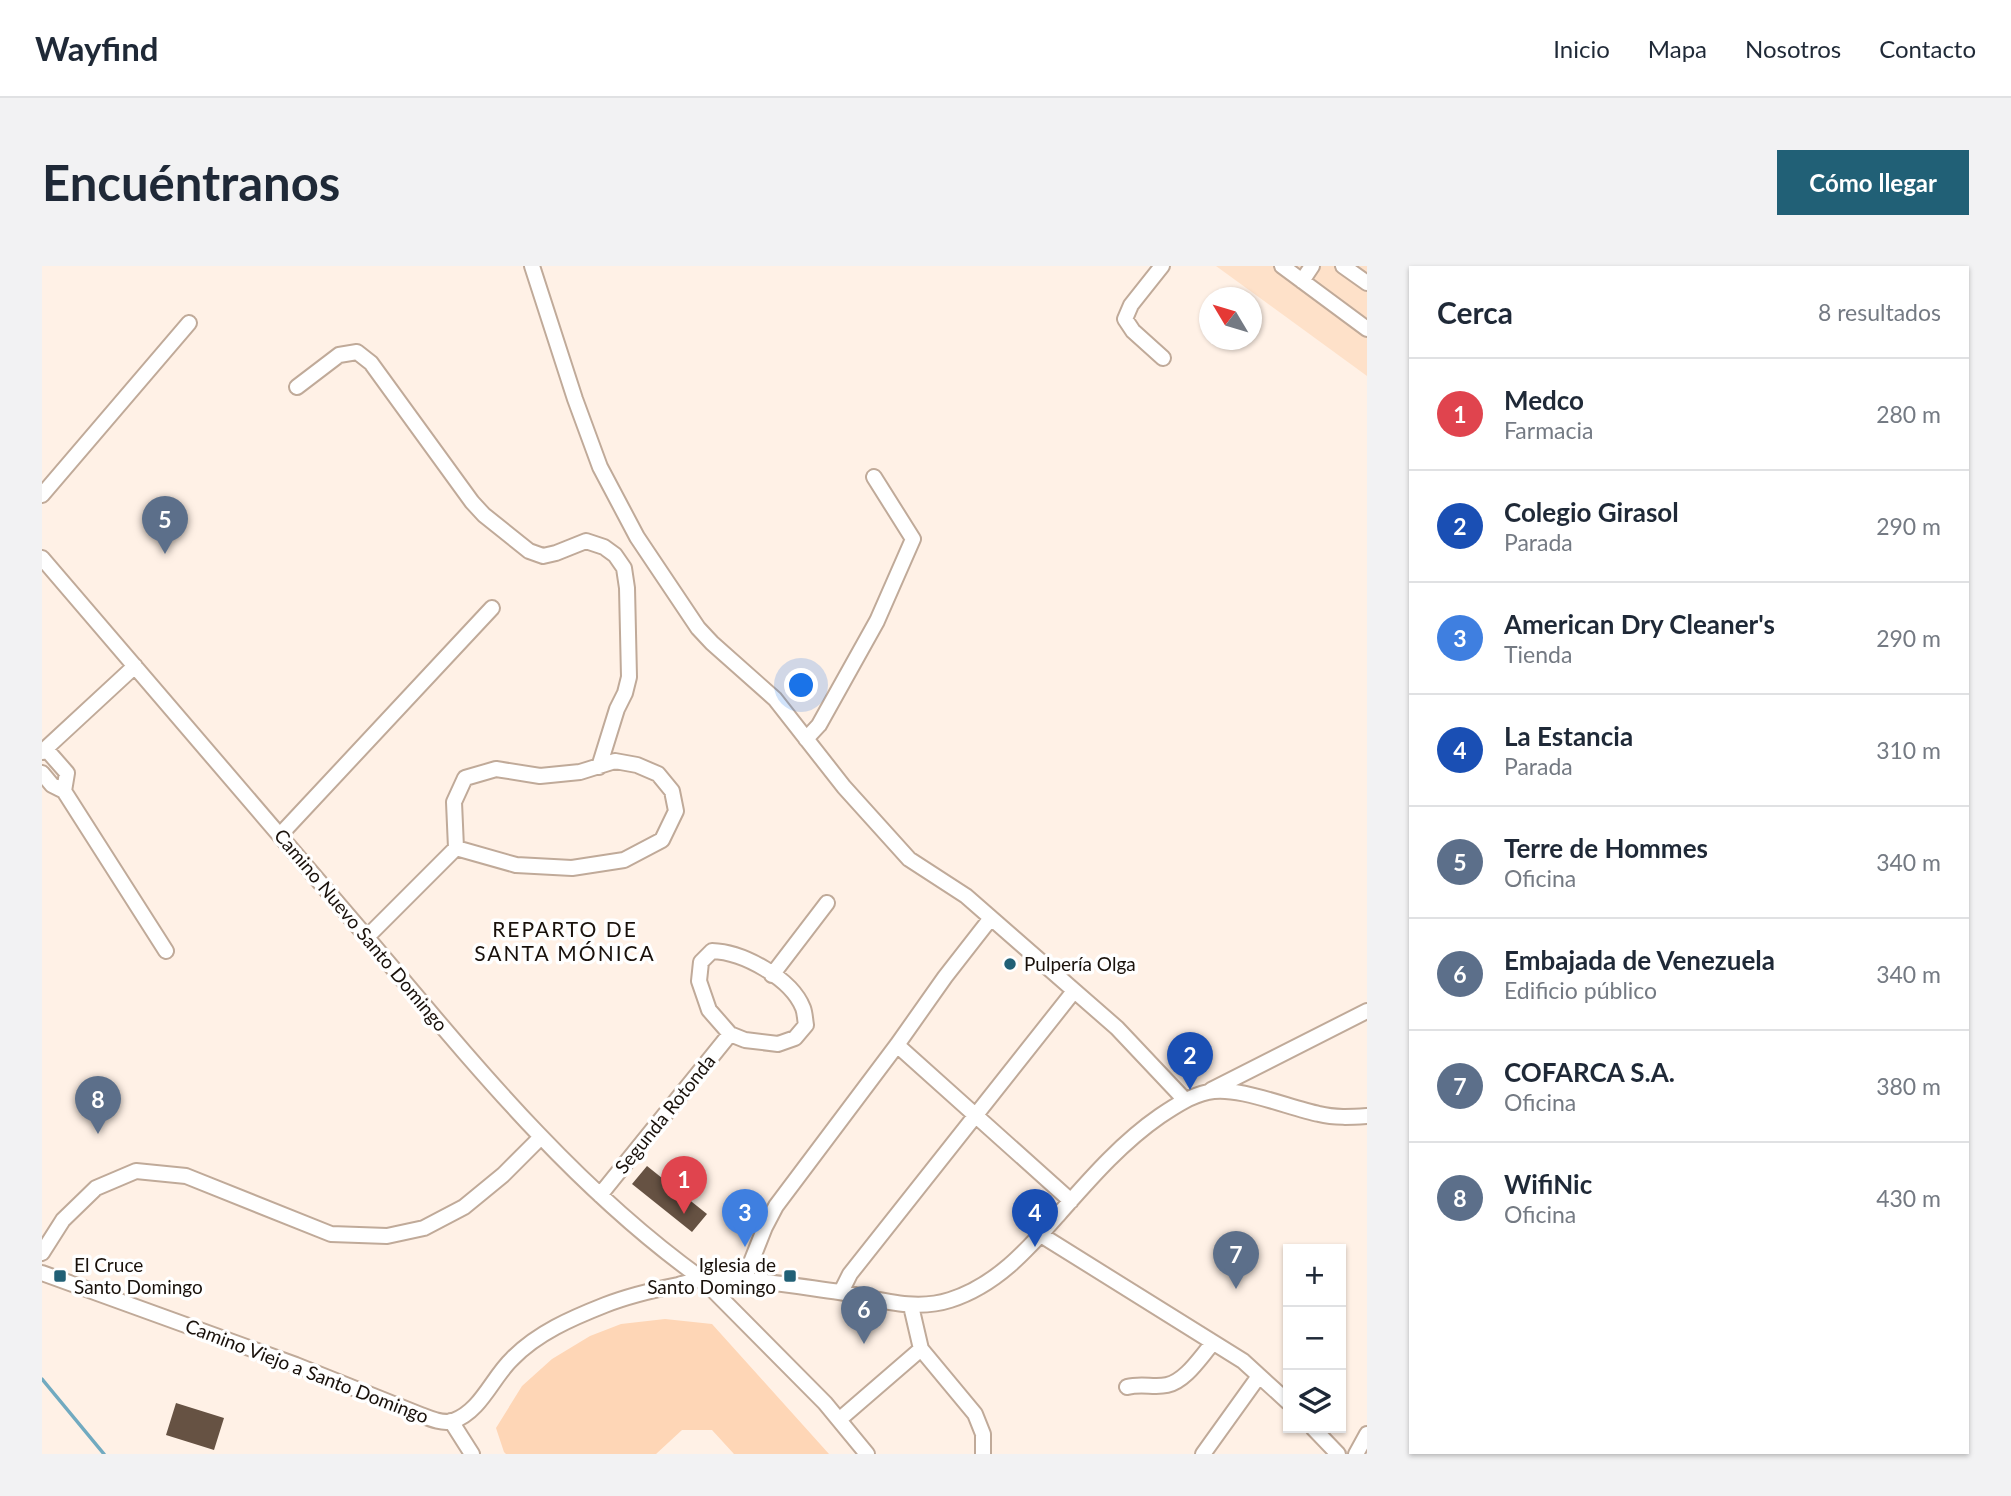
<!DOCTYPE html>
<html lang="es">
<head>
<meta charset="utf-8">
<style>
	:root { --surface:#fff; --page:#f2f2f3; --text:#1f2937; --muted:#747a83; --line:#e0e1e3; --accent:#216076 }
	body { margin:0; font-family:Lato,sans-serif; background:var(--page); color:var(--text) }
	.controls { position:absolute; right:21px; bottom:21px; display:grid; overflow:hidden; border-radius:0px; box-shadow:0 2px 5px #0004 }
	.controls button { width:63px; height:63px; display:grid; place-items:center; padding:0; border:0; border-bottom:2px solid var(--line); background:var(--surface); color:var(--text); font:35px sans-serif }
	.compass { position:absolute; left:1157px; top:21px; width:63px; height:63px; border-radius:50%; background:var(--surface); box-shadow:0 2px 5px #0004; rotate:308deg }
	.you { position:absolute; left:760px; top:420px; width:24px; height:24px; margin:-18px; border:5px solid #fff; border-radius:50%; background:#1a73e8; box-shadow:0 0 0 10px #1a73e833 }
	.badge { display:grid; place-items:center; width:46px; height:46px; border-radius:50%; background:var(--accent); color:#fff; font-size:23px; font-weight:700 }
	.pin { position:absolute; translate:-50% -58px; filter:drop-shadow(0 2px 4px #0008) }
	.pin::after { content:''; position:absolute; top:37px; width:24px; height:21px; background:inherit; clip-path:polygon(0 0,100% 0,50% 100%) }
	.list { margin:0; padding:0; list-style:none }
	h2 { display:flex; justify-content:space-between; align-items:center; height:91px; margin:0; padding:0 28px; font-size:30px }
	h2 small { font-size:23px; font-weight:400; color:var(--muted) }
	.list li { display:grid; grid-template-columns:46px 1fr auto; gap:21px; align-items:center; box-sizing:border-box; height:112px; padding:0 28px; border-top:2px solid var(--line) }
	.list b { display:block; font-size:26px; white-space:nowrap }
	.list p { margin:0; font-size:23px; white-space:nowrap; color:var(--muted) }
	.list em { font-size:23px; font-style:normal; color:var(--muted) }
	.icon { flex:none; width:38px; height:38px; fill:none; stroke:currentColor; stroke-width:2; stroke-linecap:round; stroke-linejoin:round }
	.map { position:relative; flex:none; width:1325px; height:1188px; overflow:hidden; border-radius:0px }
	header { display:flex; align-items:center; gap:42px; box-sizing:border-box; height:98px; padding:0 35px; background:var(--surface); border-bottom:2px solid var(--line) }
	header strong { font-size:33px }
	nav { display:flex; gap:38px; margin-inline-start:auto; font-size:24px }
	.intro { display:flex; align-items:center; justify-content:space-between; box-sizing:border-box; height:168px; padding:0 42px }
	h1 { margin:0; font-size:49px }
	.button { padding:18px 32px; border-radius:0px; background:var(--accent); color:#fff; font-size:24px; font-weight:700 }
	main { display:flex; gap:42px; padding:0 42px }
	aside { flex:1; background:var(--surface); border-radius:0px; box-shadow:0 2px 5px #0004 }
	.map>svg:first-child { display:block }
	.built { fill:#fee1c9 }
	.green { fill:#fed6b6 }
	.lines { fill:none; stroke-linecap:round; stroke-linejoin:round }
	.stream { stroke:#71aac0; stroke-width:3.5 }
	.building { fill:#665243 }
	.minor-casing { stroke:#c0aa99; stroke-width:18 }
	.minor { stroke:#fff; stroke-width:14 }
	.poi-dot { fill:#216076; stroke:#fff; stroke-width:2.5 }
	.labels { text-anchor:middle; stroke-width:7; stroke-linejoin:round; paint-order:stroke }
	.street-label { font-size:19px; fill:#19110b; stroke:#fff }
	.poi-label { font-size:19px; fill:#19110b; stroke:#fff; text-anchor:start }
	.neighbourhood-label { font-size:21px; letter-spacing:2px; fill:#19110b; stroke:#fff }
</style>
</head>
<body>
<header>
<strong>Wayfind</strong>
<nav><a>Inicio</a><a>Mapa</a><a>Nosotros</a><a>Contacto</a></nav>
</header>
<div class="intro"><h1>Encuéntranos</h1><a class="button">Cómo llegar</a></div>
<main>
<div class="map">
<svg width="1325" height="1188" viewBox="0 0 1325 1188">
	<rect width="100%" height="100%" fill="#fff1e6"/>
	<!-- built -->
	<path class="built" d="M1174 0H1325V110Z"/>
	<!-- green -->
	<path class="green" d="M623 1053 670 1058 787 1188H692L670 1164H640L614 1188H464L462 1186 454 1162 480 1120 510 1093 548 1070 579 1058Z"/>
	<g class="lines">
		<!-- stream -->
		<path class="stream" d="M0 1113 62 1188"/>
	</g>
	<!-- building -->
	<path class="building" d="M605 900 665 948 650 966 590 918Z
		M134 1137 182 1152 172 1184 124 1169Z"/>
	<g class="lines">
		<!-- minor casing -->
		<g class="minor-casing">
			<path id="minor" d="M490 0 533 133 558 201 595 271 656 362 670 377 733 433 802 521 867 593 924 630 1075 762 1143 834
				M1120 0 1089 39 1083 53 1091 65 1121 92
				M1240 0 1325 63
				M1301 0 1325 17
				M1260 15 1270 0
				M255 121 297 89 315 86 329 97 430 236 442 249 487 285 501 290 514 287 544 275 562 281 573 289 582 302 585 322 587 411 583 427 575 443 557 501
				M0 229 147 57
				M0 292C106 415 212 538 317 662 423 787 526 917 660 1013L783 1137 825 1188
				M764 473 777 459 835 355 871 273 832 211
				M4 483 25 507 22 525
				M0 486 93 400
				M0 507 10 519 22 525 124 685
				M238 569 450 342
				M325 671 414 582 412 536 423 512 454 503 498 510 538 506 573 495 595 499 616 508 630 525 634 545 620 574 582 594 530 602 474 599 414 582
				M670 685C701 686 749 712 761 742 763 747 763 754 764 759L753 772 736 778 703 774 688 768 667 744 657 715 659 696Z
				M730 709 785 637
				M855 779 1029 935
				M1169 824 1325 745
				M558 929 688 768
				M999 969 1201 1095 1246 1136
				M0 987 21 954 54 922 94 905 144 910 289 968 345 970 382 962 422 941 461 909 499 871
				M0 1007 254 1099 379 1149C389 1153 401 1158 411 1155 439 1145 450 1112 470 1093 495 1067 530 1052 563 1039 586 1030 611 1024 636 1019 644 1017 653 1014 662 1013 706 1011 753 1020 797 1026 834 1032 871 1046 908 1034 955 1019 986 983 1017 948 1048 913 1079 877 1118 850 1133 840 1148 830 1166 826 1194 819 1247 842 1277 848 1293 852 1309 851 1325 850
				M702 1014 723 961 734 940 855 779 903 711 949 652
				M799 1026 808 1008 1032 725
				M869 1040 879 1083 933 1148 941 1168V1188
				M1085 1121C1100 1117 1112 1122 1125 1119 1144 1115 1159 1090 1171 1077
				M798 1153 879 1083
				M409 1155 430 1188
				M1271 1162 1296 1188
				M1161 1188 1217 1110
				M1314 1188 1325 1168"/>
		</g>
		<!-- minor -->
		<use href="#minor" class="minor"/>
	</g>
	<!-- markers -->
	<g class="poi-dot">
		<circle cx="968" cy="698" r="7"/>
		<rect x="11" y="1003" width="14" height="14" rx="3.5"/>
		<rect x="741" y="1003" width="14" height="14" rx="3.5"/>
	</g>
	<g class="labels">
		<!-- street labels -->
		<g class="street-label">
			<text transform="translate(319 664) rotate(50)" y="7">Camino Nuevo Santo Domingo</text>
			<text transform="translate(623 848) rotate(-51)" y="7">Segunda Rotonda</text>
			<text transform="translate(265 1105) rotate(21)" y="7">Camino Viejo a Santo Domingo</text>
		</g>
		<!-- poi labels -->
		<g class="poi-label">
			<text x="982" y="705">Pulpería Olga</text>
			<text x="32" y="1006">El Cruce<tspan x="32" dy="22">Santo Domingo</tspan></text>
			<text x="734" y="1006" text-anchor="end">Iglesia de<tspan x="734" dy="22">Santo Domingo</tspan></text>
		</g>
		<!-- neighbourhood labels -->
		<g class="neighbourhood-label">
			<text x="523" y="671">REPARTO DE<tspan x="523" dy="24">SANTA MÓNICA</tspan></text>
		</g>
	</g>
</svg>
<div class="controls">
<button>+</button>
<button>−</button>
<button><svg class="icon" aria-label="layers" viewBox="0 0 24 24"><path d="M12 4l9 5-9 5-9-5zM3 14l9 5 9-5"/></svg></button>
</div>
<svg class="compass" viewBox="-18 -18 36 36"><path d="M0-13l5 13h-10z" fill="#e53935"/><path d="M0 13l5-13h-10z" fill="#747a83"/></svg>
<div class="you"></div>
<div class="pin badge" style="left:642px;top:948px;background:#e0444e">1</div>
<div class="pin badge" style="left:1148px;top:824px;background:#1a4fb4">2</div>
<div class="pin badge" style="left:703px;top:981px;background:#3f7fe0">3</div>
<div class="pin badge" style="left:993px;top:981px;background:#1a4fb4">4</div>
<div class="pin badge" style="left:123px;top:288px;background:#5c6f8a">5</div>
<div class="pin badge" style="left:822px;top:1078px;background:#5c6f8a">6</div>
<div class="pin badge" style="left:1194px;top:1023px;background:#5c6f8a">7</div>
<div class="pin badge" style="left:56px;top:868px;background:#5c6f8a">8</div>
</div>
<aside>
<h2>Cerca<small>8 resultados</small></h2>
<ul class="list">
<li><span class="badge" style="background:#e0444e">1</span><div><b>Medco</b><p>Farmacia</p></div><em>280 m</em></li>
<li><span class="badge" style="background:#1a4fb4">2</span><div><b>Colegio Girasol</b><p>Parada</p></div><em>290 m</em></li>
<li><span class="badge" style="background:#3f7fe0">3</span><div><b>American Dry Cleaner's</b><p>Tienda</p></div><em>290 m</em></li>
<li><span class="badge" style="background:#1a4fb4">4</span><div><b>La Estancia</b><p>Parada</p></div><em>310 m</em></li>
<li><span class="badge" style="background:#5c6f8a">5</span><div><b>Terre de Hommes</b><p>Oficina</p></div><em>340 m</em></li>
<li><span class="badge" style="background:#5c6f8a">6</span><div><b>Embajada de Venezuela</b><p>Edificio público</p></div><em>340 m</em></li>
<li><span class="badge" style="background:#5c6f8a">7</span><div><b>COFARCA S.A.</b><p>Oficina</p></div><em>380 m</em></li>
<li><span class="badge" style="background:#5c6f8a">8</span><div><b>WifiNic</b><p>Oficina</p></div><em>430 m</em></li>
</ul>
</aside>
</main>
</body>
</html>
